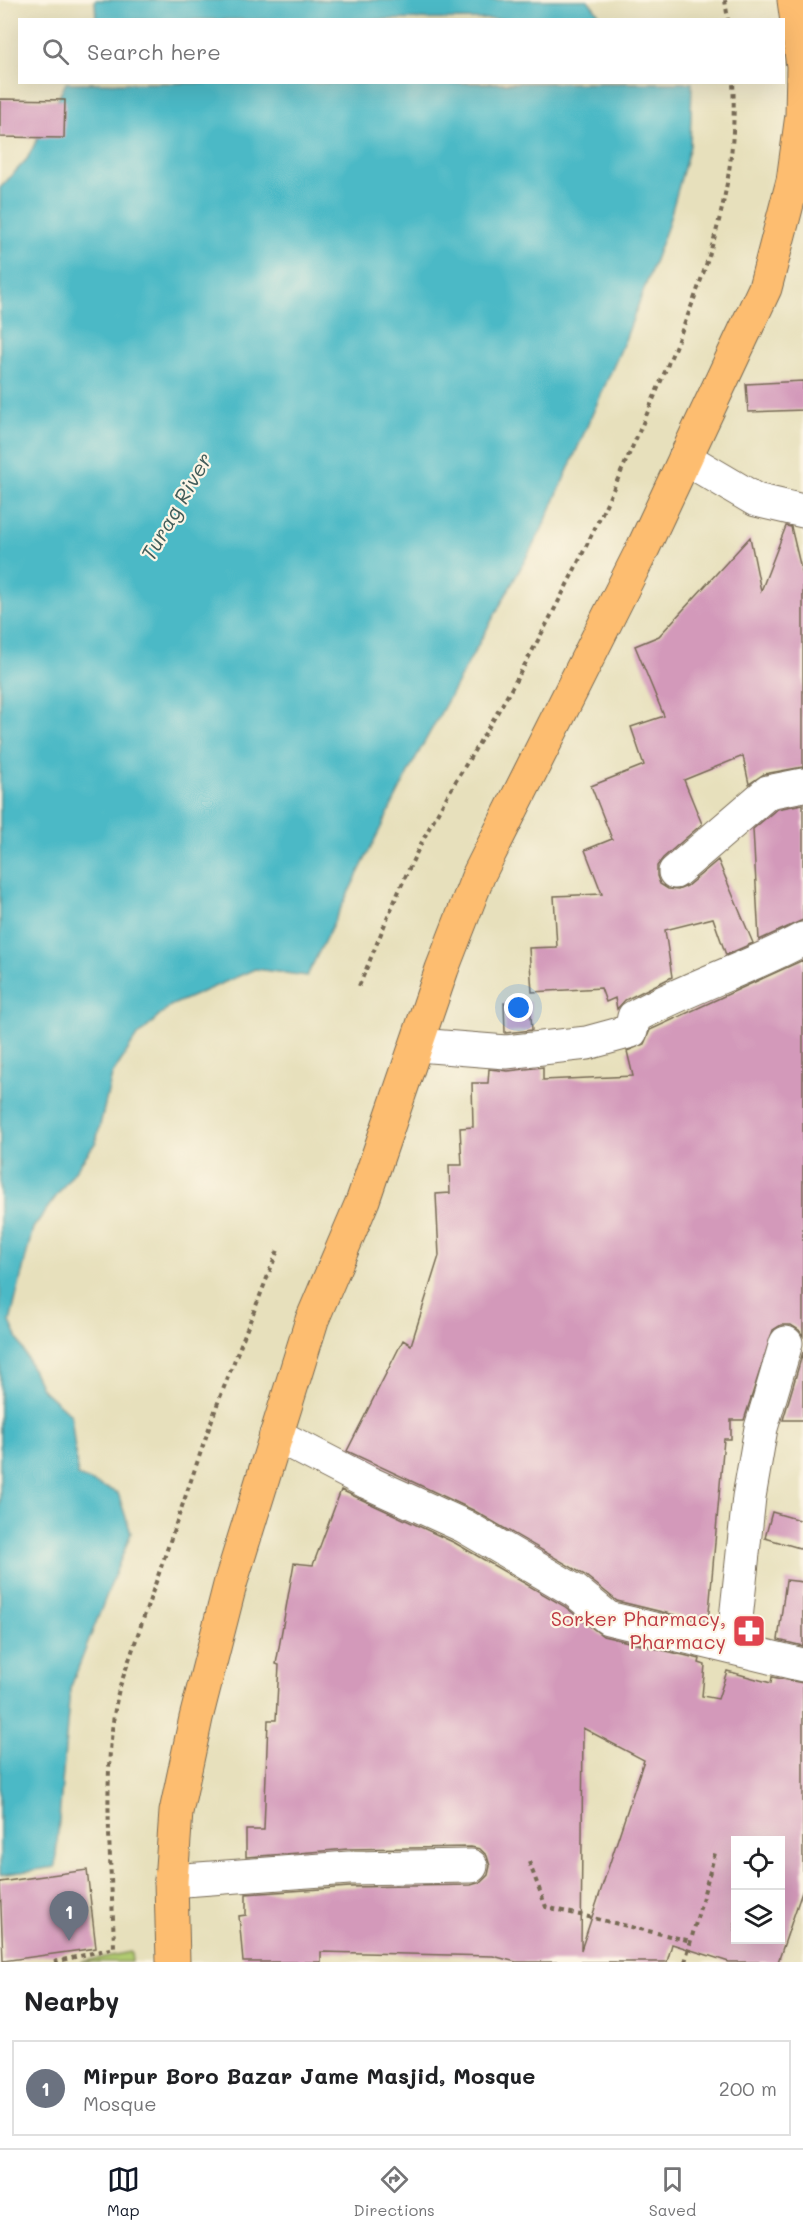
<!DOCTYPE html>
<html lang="en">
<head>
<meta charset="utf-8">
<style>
	:root { --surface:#fff; --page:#f2f2f2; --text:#202124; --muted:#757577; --line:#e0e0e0; --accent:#111827 }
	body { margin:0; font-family:Mali,sans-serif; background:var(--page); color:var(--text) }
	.controls { position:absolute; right:18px; bottom:18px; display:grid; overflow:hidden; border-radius:0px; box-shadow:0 6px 24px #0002 }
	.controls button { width:54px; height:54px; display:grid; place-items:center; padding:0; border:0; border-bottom:2px solid var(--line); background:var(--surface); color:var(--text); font:30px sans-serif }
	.you { position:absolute; left:519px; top:1008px; width:21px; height:21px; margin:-15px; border:4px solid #fff; border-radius:50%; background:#1a73e8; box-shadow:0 0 0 9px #1a73e833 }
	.badge { display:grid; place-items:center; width:39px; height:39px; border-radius:50%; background:var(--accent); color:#fff; font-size:20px; font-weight:700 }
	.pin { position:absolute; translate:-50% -50px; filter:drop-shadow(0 2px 3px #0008) }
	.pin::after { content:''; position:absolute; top:32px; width:21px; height:18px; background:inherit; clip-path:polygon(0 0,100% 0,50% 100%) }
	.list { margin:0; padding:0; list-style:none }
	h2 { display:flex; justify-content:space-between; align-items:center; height:78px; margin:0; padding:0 24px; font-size:26px }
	h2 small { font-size:20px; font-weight:400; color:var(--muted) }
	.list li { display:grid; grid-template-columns:39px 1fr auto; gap:18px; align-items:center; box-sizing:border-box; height:96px; margin:0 12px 12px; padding:0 12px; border:2px solid var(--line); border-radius:0px }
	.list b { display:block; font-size:22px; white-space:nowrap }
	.list p { margin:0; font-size:20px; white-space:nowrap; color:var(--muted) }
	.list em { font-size:20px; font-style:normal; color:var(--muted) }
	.icon { flex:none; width:33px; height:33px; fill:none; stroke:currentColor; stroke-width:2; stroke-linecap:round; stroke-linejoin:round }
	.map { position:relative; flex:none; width:803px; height:1962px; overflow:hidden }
	.search { position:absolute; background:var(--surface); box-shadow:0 6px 24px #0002; left:18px; right:18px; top:18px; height:66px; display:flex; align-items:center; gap:15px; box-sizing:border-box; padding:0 21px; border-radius:0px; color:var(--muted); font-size:22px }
	.sheet { height:186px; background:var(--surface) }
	nav { display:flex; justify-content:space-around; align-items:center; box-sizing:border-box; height:84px; border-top:2px solid var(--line); background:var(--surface); font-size:16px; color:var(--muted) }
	nav a { display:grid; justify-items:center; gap:3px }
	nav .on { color:var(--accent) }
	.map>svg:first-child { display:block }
	.green { fill:#b0cb71; stroke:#767a48; stroke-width:1.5 }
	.water { fill:#4cb9c6; stroke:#447272; stroke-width:1.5 }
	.building { fill:#d399ba; fill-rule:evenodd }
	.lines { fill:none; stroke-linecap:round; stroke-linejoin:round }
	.minor-casing { stroke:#776a55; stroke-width:35 }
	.highway-casing { stroke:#776a55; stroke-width:35 }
	.path { stroke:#776a55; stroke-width:4; stroke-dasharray:4.5 4.5; stroke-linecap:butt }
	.minor { stroke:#fff; stroke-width:33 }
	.highway { stroke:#fdbd6f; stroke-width:33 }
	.labels { text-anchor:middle; stroke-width:4.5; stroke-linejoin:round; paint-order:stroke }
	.health-label { font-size:20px; fill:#be3a42; stroke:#fcf5e5; text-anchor:end }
	.water-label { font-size:21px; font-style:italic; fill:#415c59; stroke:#fcf5e5 }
</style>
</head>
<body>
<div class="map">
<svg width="803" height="1962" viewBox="0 0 803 1962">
	<rect width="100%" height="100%" fill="#fcf5e5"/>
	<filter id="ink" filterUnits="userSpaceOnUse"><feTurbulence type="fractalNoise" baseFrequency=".0167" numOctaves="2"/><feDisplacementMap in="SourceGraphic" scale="12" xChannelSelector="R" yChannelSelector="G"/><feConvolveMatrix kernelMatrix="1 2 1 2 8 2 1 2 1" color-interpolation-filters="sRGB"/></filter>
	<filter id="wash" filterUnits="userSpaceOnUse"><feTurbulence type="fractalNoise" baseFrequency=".008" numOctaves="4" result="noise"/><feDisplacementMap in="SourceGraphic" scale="24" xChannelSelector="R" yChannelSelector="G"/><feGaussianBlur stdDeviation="1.35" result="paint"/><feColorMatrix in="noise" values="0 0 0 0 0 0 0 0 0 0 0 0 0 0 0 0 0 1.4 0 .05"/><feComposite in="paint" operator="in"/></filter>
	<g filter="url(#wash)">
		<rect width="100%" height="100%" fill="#e7e0bc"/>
		<!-- green -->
		<path class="green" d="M131 1952 132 1962H80Z"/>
		<!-- water -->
		<path class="water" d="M95 0H588L603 19 96 20Z
			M66 83H692L690 146 667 228 625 340 541 531 413 763 307 976 255 969 170 1006 135 1039 112 1075 96 1142 33 1228 10 1322 41 1388 71 1415 78 1476 118 1493 131 1533 70 1689 55 1867 0 1875V188L27 159Z"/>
		<g id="blocks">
			<!-- building -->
			<path class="building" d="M0 99 65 100 64 138 0 137Z
				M803 381V410L748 412 746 384Z
				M786 526 791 527 803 577V767L764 774 749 784 743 756 684 780 702 824 663 858 657 866V876L660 884 668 889 678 890 687 886 718 860 753 943 726 955 713 918 665 930 672 977 625 1000 617 1009 615 998 606 1002 601 988 532 992 529 948 557 947 554 896 602 894 585 850 612 839 591 786 644 765 631 727 664 716 635 646 659 636 750 537 761 591Z
				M803 804V920L759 940 753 829 777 809Z
				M803 960V1336L799 1330 791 1325H781L773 1330 744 1420H731V1439H724L708 1623 617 1601 585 1575 473 1510 347 1451 403 1340 411 1345 439 1256 436 1194 450 1193 449 1165H462L460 1128 473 1127 472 1083H488L489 1069 508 1071 543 1067V1080L633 1076 627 1051 644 1044 650 1030Z
				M530 1002 532 1030 505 1033 504 1003Z
				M803 1352V1420H783Z
				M341 1490 455 1543 564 1606 603 1636 700 1659 699 1663 705 1665 702 1696 718 1699 727 1671 771 1683 772 1677 803 1683V1889L778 1962H729L672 1944 667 1962H516L493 1956 321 1952V1962H243L239 1916 246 1915V1894L350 1887 471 1885 481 1882 488 1875 490 1866 487 1856 480 1849 471 1847 348 1849 246 1857V1830H264L268 1720H276L279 1665 276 1664 294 1563 313 1565ZM583 1728 644 1760 581 1950ZM735 1840H780V1940H735Z
				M772 1512 803 1521V1549L765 1538Z
				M786 1580 803 1582V1646L778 1640Z
				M87 1870 96 1948 3 1961 0 1882Z"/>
		</g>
	</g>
	<g filter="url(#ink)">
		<use href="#blocks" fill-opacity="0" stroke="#776a55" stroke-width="1.5"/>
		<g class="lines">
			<!-- minor casing -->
			<g class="minor-casing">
				<path id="minor" d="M685 458 756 500 803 511
					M675 872 768 792 803 785
					M418 1045 506 1052 587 1043 631 1031 634 1017C688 987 748 969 803 939
					M276 1435 367 1482 464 1526 575 1591 608 1618 803 1665
					M733 1647 749 1497 761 1428 786 1343
					M171 1881 349 1868 471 1866"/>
			</g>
			<!-- highway casing -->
			<g class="highway-casing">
				<path id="highway" d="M173 1962 171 1881 176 1812 196 1718 231 1581 312 1320 363 1200 442 969 479 874 643 548 765 288 793 181 802 115 803 66 794 0"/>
			</g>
			<!-- path -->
			<path class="path" d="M725 0 728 20
				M359 986C378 942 395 897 416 854 443 798 479 745 510 691 569 587 620 479 666 369 706 273 739 188 733 82
				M529 1862 546 1907 691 1941
				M54 1962 114 1948C112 1864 100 1772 119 1689L217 1405 278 1250
				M685 1962 715 1853"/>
			<!-- minor -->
			<use href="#minor" class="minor"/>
			<!-- highway -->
			<use href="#highway" class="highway"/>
		</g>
	</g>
	<!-- icons -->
	<defs>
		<g id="pharmacy-square" transform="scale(1.725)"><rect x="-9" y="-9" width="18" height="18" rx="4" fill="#e0444e" stroke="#fcf5e5"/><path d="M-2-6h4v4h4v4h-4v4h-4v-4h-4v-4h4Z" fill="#fff"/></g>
	</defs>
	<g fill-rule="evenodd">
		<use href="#pharmacy-square" x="749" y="1631"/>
	</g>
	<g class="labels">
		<!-- health labels -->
		<g class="health-label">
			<text x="726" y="1626">Sorker Pharmacy,<tspan x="726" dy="23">Pharmacy</tspan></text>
		</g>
		<!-- water labels -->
		<g class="water-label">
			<text transform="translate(177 507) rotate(-60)" y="7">Turag River</text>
		</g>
	</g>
</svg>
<div class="controls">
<button><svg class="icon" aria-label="locate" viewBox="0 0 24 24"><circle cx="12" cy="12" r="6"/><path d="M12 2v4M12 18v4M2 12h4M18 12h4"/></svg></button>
<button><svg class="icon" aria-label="layers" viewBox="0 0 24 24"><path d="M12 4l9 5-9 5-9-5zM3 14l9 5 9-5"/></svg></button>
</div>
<div class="you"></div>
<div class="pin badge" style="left:69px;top:1941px;background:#6b7280">1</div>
<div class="search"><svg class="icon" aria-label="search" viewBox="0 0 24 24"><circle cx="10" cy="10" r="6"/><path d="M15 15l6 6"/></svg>Search here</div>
</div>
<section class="sheet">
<h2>Nearby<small></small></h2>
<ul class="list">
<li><span class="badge" style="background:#6b7280">1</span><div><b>Mirpur Boro Bazar Jame Masjid, Mosque</b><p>Mosque</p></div><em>200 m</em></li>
</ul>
</section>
<nav>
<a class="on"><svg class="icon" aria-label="map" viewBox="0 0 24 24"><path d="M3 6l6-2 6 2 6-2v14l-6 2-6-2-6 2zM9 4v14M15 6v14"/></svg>Map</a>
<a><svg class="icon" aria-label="directions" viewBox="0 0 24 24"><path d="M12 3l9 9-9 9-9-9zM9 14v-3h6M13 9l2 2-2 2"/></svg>Directions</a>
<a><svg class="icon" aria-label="saved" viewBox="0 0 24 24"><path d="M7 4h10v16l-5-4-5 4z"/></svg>Saved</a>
</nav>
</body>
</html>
